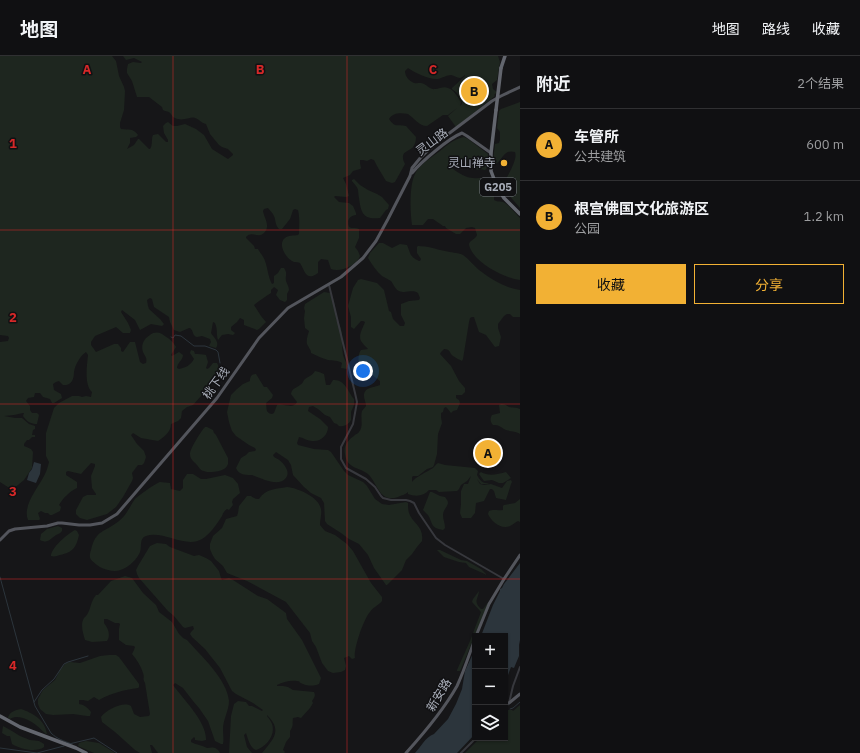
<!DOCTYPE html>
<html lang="zh">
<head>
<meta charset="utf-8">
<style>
	:root { --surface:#101012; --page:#19191b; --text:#f1f3f6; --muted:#9c9d9f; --line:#303032; --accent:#f2b134 }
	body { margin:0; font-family:"IBM Plex Sans","Noto Sans SC",sans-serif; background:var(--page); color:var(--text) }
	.controls { position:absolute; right:12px; bottom:12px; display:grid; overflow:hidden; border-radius:0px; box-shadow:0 1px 3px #0004 }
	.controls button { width:36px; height:36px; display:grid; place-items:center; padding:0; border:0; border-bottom:1px solid var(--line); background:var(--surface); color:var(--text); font:20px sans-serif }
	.you { position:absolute; left:363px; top:315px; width:14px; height:14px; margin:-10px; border:3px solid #fff; border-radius:50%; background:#1a73e8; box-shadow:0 0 0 6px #1a73e833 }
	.badge { display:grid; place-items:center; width:26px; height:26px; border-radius:50%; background:var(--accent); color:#111; font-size:13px; font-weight:700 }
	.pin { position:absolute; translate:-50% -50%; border:2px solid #fff; box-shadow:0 1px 4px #0006 }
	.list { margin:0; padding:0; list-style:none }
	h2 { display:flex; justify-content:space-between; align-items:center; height:52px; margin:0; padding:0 16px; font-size:17px }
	h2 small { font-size:13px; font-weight:400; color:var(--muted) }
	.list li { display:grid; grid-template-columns:26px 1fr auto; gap:12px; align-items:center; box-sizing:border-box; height:72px; padding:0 16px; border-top:1px solid var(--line) }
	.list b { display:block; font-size:15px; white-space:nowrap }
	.list p { margin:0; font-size:13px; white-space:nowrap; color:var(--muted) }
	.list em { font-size:13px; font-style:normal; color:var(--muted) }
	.actions { display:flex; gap:8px; padding:12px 16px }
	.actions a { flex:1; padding:9px 0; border:1px solid var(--accent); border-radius:0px; text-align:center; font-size:14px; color:var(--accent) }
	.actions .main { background:var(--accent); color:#111 }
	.icon { flex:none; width:22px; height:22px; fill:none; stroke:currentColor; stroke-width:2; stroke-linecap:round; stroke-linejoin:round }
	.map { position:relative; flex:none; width:520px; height:697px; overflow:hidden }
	header { display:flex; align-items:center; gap:24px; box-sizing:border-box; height:56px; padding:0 20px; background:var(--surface); border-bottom:1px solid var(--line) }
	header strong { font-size:19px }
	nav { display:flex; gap:22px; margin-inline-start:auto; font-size:14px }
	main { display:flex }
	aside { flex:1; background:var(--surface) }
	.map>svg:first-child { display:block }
	.green { fill:#1e261f; fill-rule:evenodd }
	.water { fill:#2c353c }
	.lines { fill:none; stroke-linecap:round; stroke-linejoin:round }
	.stream { stroke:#2c353c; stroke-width:1 }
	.minor { stroke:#37383d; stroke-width:2 }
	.major { stroke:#53555c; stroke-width:3 }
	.highway { stroke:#63666e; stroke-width:3.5 }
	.highway-bridge { stroke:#63666e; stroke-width:3.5 }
	.grid { fill:none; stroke:#d62828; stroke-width:1; stroke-opacity:0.55 }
	.poi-dot { fill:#f2b134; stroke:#111113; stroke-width:1.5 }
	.labels { text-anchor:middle; stroke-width:3; stroke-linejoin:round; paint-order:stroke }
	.shield { fill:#111113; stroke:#7b7e86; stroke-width:1 }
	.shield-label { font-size:11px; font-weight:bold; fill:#a8adb8 }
	.street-label { font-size:12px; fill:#a8adb8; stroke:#111113 }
	.poi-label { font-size:12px; fill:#a8adb8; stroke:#111113; text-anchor:end }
	.grid-label { font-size:13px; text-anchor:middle; font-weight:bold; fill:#d62828; stroke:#111113; stroke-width:3; stroke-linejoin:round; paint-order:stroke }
</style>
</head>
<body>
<header>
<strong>地图</strong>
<nav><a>地图</a><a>路线</a><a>收藏</a></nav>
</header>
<main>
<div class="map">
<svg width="520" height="697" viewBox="0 0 520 697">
	<rect width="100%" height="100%" fill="#161618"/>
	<!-- green -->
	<path class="green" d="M0 0H112L116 5 119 20 124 31 125 35 124 54 120 67V71L121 73C129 74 133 72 138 79L136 81 130 82V87L127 93 134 89 138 83H139L149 93H150C153 89 151 83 153 79L158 78 166 86H168V84L164 77 163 70 166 67 168 66 173 70H177L185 68 196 73 204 79 212 93 228 103 233 99V98L228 93 222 91 219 89 210 78 206 68C201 67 199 63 195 62 191 60 183 66 175 62 170 60 173 56 165 55L163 54 162 51 149 41H137L132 25 127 17V13L128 8 133 6 141 7 142 6 134 2 126 4 123 0H498L500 6 497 24 492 28 493 33 497 36 494 39 495 40 456 71 448 60 457 52 448 59H443L427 70C419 70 414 62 408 58 402 57 393 56 389 63 395 72 397 68 406 70L416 81C416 85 415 88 413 91 410 95 402 95 403 102 403 104 404 106 405 108L395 126 392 127 386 125 377 110 374 104 371 103 367 105 363 104H360V107L361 112 360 113 353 115 350 119 343 122 346 128 349 140 346 141 335 140 334 141 339 146 349 147 353 150 356 157V159C349 160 347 164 349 171 352 173 356 171 359 173V182L355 191 358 195 360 200C357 209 340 217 331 213L328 204 321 203 318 206V217C306 226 305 215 300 207 298 206 296 206 294 206 286 203 277 188 285 182 288 179 294 180 298 179L299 178C299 170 300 162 298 154L295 153 293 154 290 163 282 173H279C275 169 276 165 274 160 273 157 270 155 268 152L264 153 263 155C264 162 271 170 264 177 258 183 252 174 246 181V182L254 190 255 193H258C260 197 264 201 265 205 268 213 268 221 272 228L274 227V220L278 217 281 212H284C288 218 285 219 286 225 287 228 289 231 289 234L287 238V244L285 246 280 244 276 239 278 234 274 231 271 234V237C265 241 260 244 254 249L261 260 266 266 259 273 257 274 244 269V264L240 262 237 266 231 271V274L235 277 233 279 228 278 222 279 218 284C216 278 218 274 215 267L213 266 211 277C214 282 220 286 216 292L209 290 211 286 210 283 202 280 197 281C192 280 194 275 190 272H189L180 276 174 274 170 266 169 261 154 251 152 243 150 242 147 244 148 250 149 253 160 263 164 268 162 270 151 268 140 274 135 264 122 254 121 256 128 267 131 274 130 277H123L116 271 95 280 91 286V289L96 296 114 288H118L121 292V295L123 296 130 286H135L140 306 143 308 146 307C147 302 146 302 144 298 140 291 143 283 150 279 154 276 158 276 162 278 168 282 173 285 176 291L171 299 172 300 179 296 183 299C183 304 177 307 177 312L179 313C185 312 191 309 194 303L190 297 191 294 194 295 195 298C199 298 202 298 206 299L208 306 206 312 207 313 209 312 213 307H217L218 309 220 317 219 319 211 324 209 331 193 349 187 351 182 355 181 362 178 365 171 368C171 376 164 381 158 385L141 382 133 377 131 379 137 388 144 395 146 401 144 407 142 409H138L132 417 133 422 132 425 123 441 116 451 107 458 87 464 80 462 76 458V454L83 441 87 439H96V438L92 432 91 420 95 410V408L91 407 81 418 68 415 66 416V419L77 426V432C69 436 63 442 59 449L61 451 60 455 52 459H50L48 457H45L41 455 38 457 40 463 39 464H28C22 449 39 431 45 418 47 414 48 410 49 406L46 400V377L54 352 59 347 72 340H79L82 341 86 340 91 341 92 336C84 329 87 309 88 299L86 296C80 300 75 309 74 316 74 320 73 326 69 328 68 329 65 329 63 329L59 325 56 326 53 328 54 334 61 338 62 342 54 347H52L50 343 43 341 40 337H35L34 341 28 342 26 345 30 350V354L32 357H37L39 359 37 368C31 368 27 366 23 360L24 357H23L14 359 4 360 15 362H22L29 368 35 370V373L33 374 32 379H35V381H32L29 384H27L24 388V390L31 393 33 396 32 412 24 424 13 433H11L0 426V286L8 285 9 282 8 280 0 279ZM408 12C415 17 430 24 438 23 442 22 447 19 451 19 457 20 459 25 465 19V20L452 32V33L457 37 462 46V48L460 50 461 46C458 41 454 34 448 32 443 30 440 33 435 33 431 34 428 30 424 28 420 26 418 28 414 27 409 25 405 20 405 15Z
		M520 46V152L508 138 503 129C507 120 518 104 515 96 504 93 503 103 496 108H494L493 105 495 88 499 87 500 84V76L497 72 499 55 501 53Z
		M464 81 468 83 488 98 487 112 485 114C482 113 478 114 475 113 467 111 454 95 453 113 458 117 467 122 473 122 479 123 484 121 489 123L494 132V144C497 146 499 145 503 146 508 148 516 158 520 162V224C504 222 478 208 471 194 470 192 469 190 469 188 470 184 476 183 477 179L475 172 472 171 466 172 460 178H456L446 172 445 170H443L433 163H428L423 169H412C410 156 409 127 416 116 422 107 432 101 440 95 447 89 454 83 464 81Z
		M354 123 360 129 368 134 377 138 382 141 389 149 388 153 386 154 380 162C363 164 361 157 359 142 358 138 359 133 356 130 355 128 353 127 352 125V124Z
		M379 187H383L392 192 400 188 407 189C411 198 409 200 419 205H420L421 203 417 197V191L418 190C428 190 435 193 445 195 451 197 457 196 463 199 469 203 473 209 479 214 491 223 505 232 520 234V261H513L510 258H507L504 260 498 268V272L501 281 499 290 495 291 486 279 479 276 474 261H472L470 262 469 266 463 303 462 305C460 304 456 302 453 300 449 297 451 293 444 293L441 296 440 298 451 310 459 325 465 332V336L462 339H456V342L459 344 460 347 457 354 453 355 451 357 447 352 446 351 444 352 443 356 441 357V361L442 367 438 378 437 398 434 409 433 411 427 413 418 420H413L412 421V426C415 421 427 416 433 412 435 410 436 408 438 407L445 409 475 412 478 415 477 419C480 424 482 428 489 427L487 428H481L477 423 480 428 484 429 491 428 502 432 507 425 511 424 512 426 511 428 506 444 496 442 494 435 492 433H490L484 445 476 447 475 457 471 462H462L460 457 461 448V435L464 428H468L471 420 467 425 461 429 459 433 457 435 439 436 436 434H429C424 440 416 441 408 438V436C405 439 402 439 398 441 380 447 378 429 369 419 361 411 347 414 345 398 343 390 348 384 354 380 355 378 358 378 359 376 364 370 360 361 362 355 363 353 365 352 366 350 366 347 364 343 364 340 364 331 373 332 380 329V325L372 319 365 320C359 316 356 300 361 294L368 293C366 291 363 288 361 285 358 279 363 272 365 266L363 265H361L354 273 351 271V261L348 250 353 232 358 224 361 223 377 227 384 234 389 255 391 256 393 263 400 270H404L405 267 401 259V248L409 245 419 244 420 242 418 237C411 233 406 238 399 235 395 233 394 229 391 225 388 223 385 222 382 220 376 215 372 208 368 202L370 197Z
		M324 236 330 237C335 244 336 254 336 263 345 274 341 286 343 299 344 303 347 307 348 311L347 313 341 312 342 307C338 304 333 305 328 304 322 302 317 300 311 297 311 293 308 291 307 288 306 284 308 278 309 275L305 272 304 262 305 255 304 252 305 248Z
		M315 315 319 316 324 318 326 329H330L333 324C345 323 348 336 354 343V349L351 356V364C349 368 344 371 339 370L337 368 334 367 330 361 325 359 318 353 313 350 309 351 308 355 320 363 328 371C328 379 321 386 312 385 308 385 304 382 299 381L297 387 298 389 314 393 328 394 331 396 344 415 348 419 363 426 367 430 375 443 382 448 389 449 406 446 408 447C408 450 408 454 409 457 413 468 424 470 422 485L417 491 412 498 406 504 402 514 387 529H386L374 512 368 499 359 488 349 483 341 477 327 468 325 465 324 447 321 442 311 437 304 431 293 419 291 409 288 404 276 396 273 399 274 401C280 404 284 407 287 414 288 417 288 420 285 423 277 431 261 422 252 419 248 419 243 419 240 417 238 416 237 414 236 412L241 402 246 399 249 396 255 395 256 394 255 392 249 389 236 380 232 375 229 366 227 356 231 339 237 333 243 328 250 325C250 321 251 318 256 318L264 331H267L273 339 272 342 266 347C267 352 265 357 272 358L274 357 277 349C284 347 293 354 297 346L291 338C292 332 295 333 300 329 302 328 303 326 304 324 308 320 311 321 315 315Z
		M501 348C505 348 506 349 509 351 513 352 516 351 520 353V378C515 375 512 376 506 374 500 371 500 369 493 369 490 366 490 362 492 359L500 357 499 349Z
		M205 371H207L213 374 214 377 216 379 228 402V408C227 410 227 411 224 413 219 416 205 418 200 413 198 411 197 408 194 406 192 404 190 402 190 398 190 393 201 375 205 371Z
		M481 416C489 421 498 418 506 416L511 422 503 427H499L492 424 484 425 479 418Z
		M187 418H193L201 423H206L225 419 233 422 238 428 240 437 233 443 232 446 233 449 229 454 227 453C224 455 223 457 222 460 217 468 210 478 202 483 186 493 163 474 146 480 139 482 142 491 140 496 139 499 137 501 135 504 127 512 120 517 108 514 104 513 101 512 97 509 91 504 88 503 91 494 96 473 104 477 119 465 126 460 130 450 135 443 138 440 156 427 160 426 163 426 167 427 170 427L171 433 180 435 183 432V424Z
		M287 431C298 432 319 441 321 453 322 458 320 463 320 469L325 475 335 479 347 488 353 495 371 527 382 541V545C379 549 373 551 370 556 364 562 353 594 355 602L352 603 349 600 344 602 346 610 345 614 341 616 333 617 328 615 322 607 316 591 312 585 310 577 286 546 247 525 227 517 223 510 215 503 212 498 210 493V488L213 480 222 472 226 463 237 460 238 457 239 450 247 440H251C254 442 255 443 259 443 265 433 276 433 287 431Z
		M430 436H432L440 440 445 441C446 443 448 444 448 447 448 450 443 454 443 459 443 464 445 467 445 472L443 474C430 472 433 467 428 459 427 458 424 455 423 454Z
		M520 443V466L518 465C516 466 512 469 510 470 501 474 491 465 488 458L489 455C494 453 497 455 503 454V450L504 449 515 447Z
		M58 470 62 472V475C61 477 58 478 56 479 50 483 48 488 40 484L41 478 47 473Z
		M75 474 77 475 79 479C76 492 73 496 60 499 56 500 55 501 51 500 51 492 67 478 75 474Z
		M157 487 166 488 170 491 194 500 199 499 206 502 211 505 219 515 221 522 222 524 229 522 233 524 258 540 267 543 286 557 287 563 302 584 321 622 319 628C314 630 308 630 303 628 297 626 302 626 297 625 290 624 283 626 277 629V630H283L288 631 293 634 314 636C316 640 314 642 312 645L313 647 310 652 301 662 298 661 293 662C292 669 294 669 290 675V681L286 686 283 694 285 696 284 697H262C273 683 283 675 267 659V660C269 663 271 665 272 668 276 679 266 691 256 694 250 692 248 683 246 677L244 679 247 691 252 697H229L231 660 234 648 238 645 246 646 249 650H252L262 655 263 654 253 647 236 638 232 635 220 612 205 593 192 581 190 578 191 576 194 573 193 570 185 572 183 571 174 560 168 555 139 522 137 518 136 514 138 510 150 490Z
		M437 494H440L461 504 467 505 481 513 487 519 469 511 466 507 459 506 444 501Z
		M125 520 132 522 143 537 156 549 159 556 172 566 179 578 183 582 187 584C201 600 227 623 229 645 229 654 223 664 223 673 223 678 224 683 223 688H221L215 685 208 665 199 652 193 645 183 632 175 627 173 629C183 643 207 666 206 684L202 685 195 684V682L194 681 191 684V686C196 689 202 689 207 692 213 691 217 691 220 697H158L152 689H150L152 697H140L135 694 115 676 102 666 101 661C106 654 123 645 131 650L134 658 140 661 149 660 150 658 145 627C142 622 145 622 143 617 141 610 137 604 132 598L134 594 135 591 134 590 126 589 119 584V573L120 568 119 567H115L107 563H104V567C108 572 111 579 107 585L92 586 85 584C83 577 80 568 84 562 86 560 87 559 88 557 91 551 91 545 96 539H98L111 525Z
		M479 535C478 544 473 545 481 553H483L489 545 461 613 460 615H457V614L470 585 481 556 472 546 473 543Z
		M109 599H116L119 601 139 628V631L138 632C124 634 111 637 99 644L94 641 88 645 83 644H79V648C85 649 88 652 91 656L90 660H87L73 658 53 659 46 658 40 653 38 648V643L43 634 55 624 60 614 66 607 70 606 80 607 100 600Z
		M520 649V697H465L480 682H505V657L508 654H512L513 655Z
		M21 653C33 657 45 664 47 678H46C42 675 40 672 36 669 29 664 18 658 10 663L8 662C9 656 15 654 21 653Z
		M3 670 12 675 20 680 30 684 39 685 44 688V691C36 697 20 693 12 688L10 680H7L2 677Z
		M86 685 99 687 115 697H94L78 690 79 687Z"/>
	<!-- water -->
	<path class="water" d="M34 406 41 408 40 418 36 427 27 424 29 417 32 413Z
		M520 507V584L519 589V600L514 612 511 611 505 627V580H481L493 549 500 535V533L502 532 504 528Z
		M475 593V678L457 697H415C421 691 425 681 434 678L448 663 456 648 462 633 465 615Z"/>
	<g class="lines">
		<!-- stream -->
		<path class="stream" d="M171 281 173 282 175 279 181 280 194 290H205L216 294 218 296 220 307
			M0 521 35 650 51 677C57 683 64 685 72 688
			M34 646 42 634 54 623 64 608 68 606 88 600
			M510 653 513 652 520 646
			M69 688 90 683 94 682 117 697
			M0 692 37 697 64 690"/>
		<!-- minor -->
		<path class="minor" d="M329 229 355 337 357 346 353 368 341 391V403L346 412 366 423 375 431 381 440 383 442 391 444H406L410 445 414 447 419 457 436 482 445 489 504 523
			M505 652 509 647 513 630 520 611
			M461 697 476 682"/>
		<!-- major -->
		<path class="major" d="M412 117C421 106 449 82 462 77L467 80 491 97
			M0 484 9 475 15 473 47 470 58 467H62L79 469H90L102 467 117 458 217 342 259 282 288 252 341 221 363 202 376 185 388 163 410 120 412 112 421 101 435 88 492 45 501 40 520 31
			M476 580 489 548 504 523 520 499
			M509 647 520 638
			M406 697C425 676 443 655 457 630 464 615 469 599 475 583"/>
		<!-- highway -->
		<path class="highway" d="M501 12 505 0
			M496 54 491 97V115L497 131 504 142 520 158
			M0 660 20 671 76 692 86 697"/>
		<!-- highway-bridge -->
		<path class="highway-bridge" d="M496 54 501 12"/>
	</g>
	<!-- grid -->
	<path class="grid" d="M173 0V697M347 0V697M0 174H520M0 348H520M0 523H520"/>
	<!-- markers -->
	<circle class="poi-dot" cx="504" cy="107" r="4"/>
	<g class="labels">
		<!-- shield labels -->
		<rect class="shield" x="480" y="122" width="36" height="18" rx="3"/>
		<g class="shield-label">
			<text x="498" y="135">G205</text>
		</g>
		<!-- street labels -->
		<g class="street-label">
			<text transform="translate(432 86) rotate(-37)" y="4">灵山路</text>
			<text transform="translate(216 327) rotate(-54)" y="4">桃下线</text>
			<text transform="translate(439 639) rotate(-59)" y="4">新安路</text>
		</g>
		<!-- poi labels -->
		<g class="poi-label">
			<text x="496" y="111">灵山禅寺</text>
		</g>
	</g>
	<g class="grid-label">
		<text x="87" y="18">A</text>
		<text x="260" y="18">B</text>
		<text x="433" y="18">C</text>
		<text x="13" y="92">1</text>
		<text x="13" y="266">2</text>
		<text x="13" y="440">3</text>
		<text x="13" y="614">4</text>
	</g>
</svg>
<div class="controls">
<button>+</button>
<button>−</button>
<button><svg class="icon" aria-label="layers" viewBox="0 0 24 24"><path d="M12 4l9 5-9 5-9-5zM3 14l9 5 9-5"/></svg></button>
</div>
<div class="you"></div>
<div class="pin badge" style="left:488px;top:397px">A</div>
<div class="pin badge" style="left:474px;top:35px">B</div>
</div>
<aside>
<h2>附近<small>2个结果</small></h2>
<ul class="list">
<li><span class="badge">A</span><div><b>车管所</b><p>公共建筑</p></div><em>600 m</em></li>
<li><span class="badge">B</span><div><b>根宫佛国文化旅游区</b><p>公园</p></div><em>1.2 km</em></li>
</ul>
<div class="actions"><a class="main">收藏</a><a>分享</a></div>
</aside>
</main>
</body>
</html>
